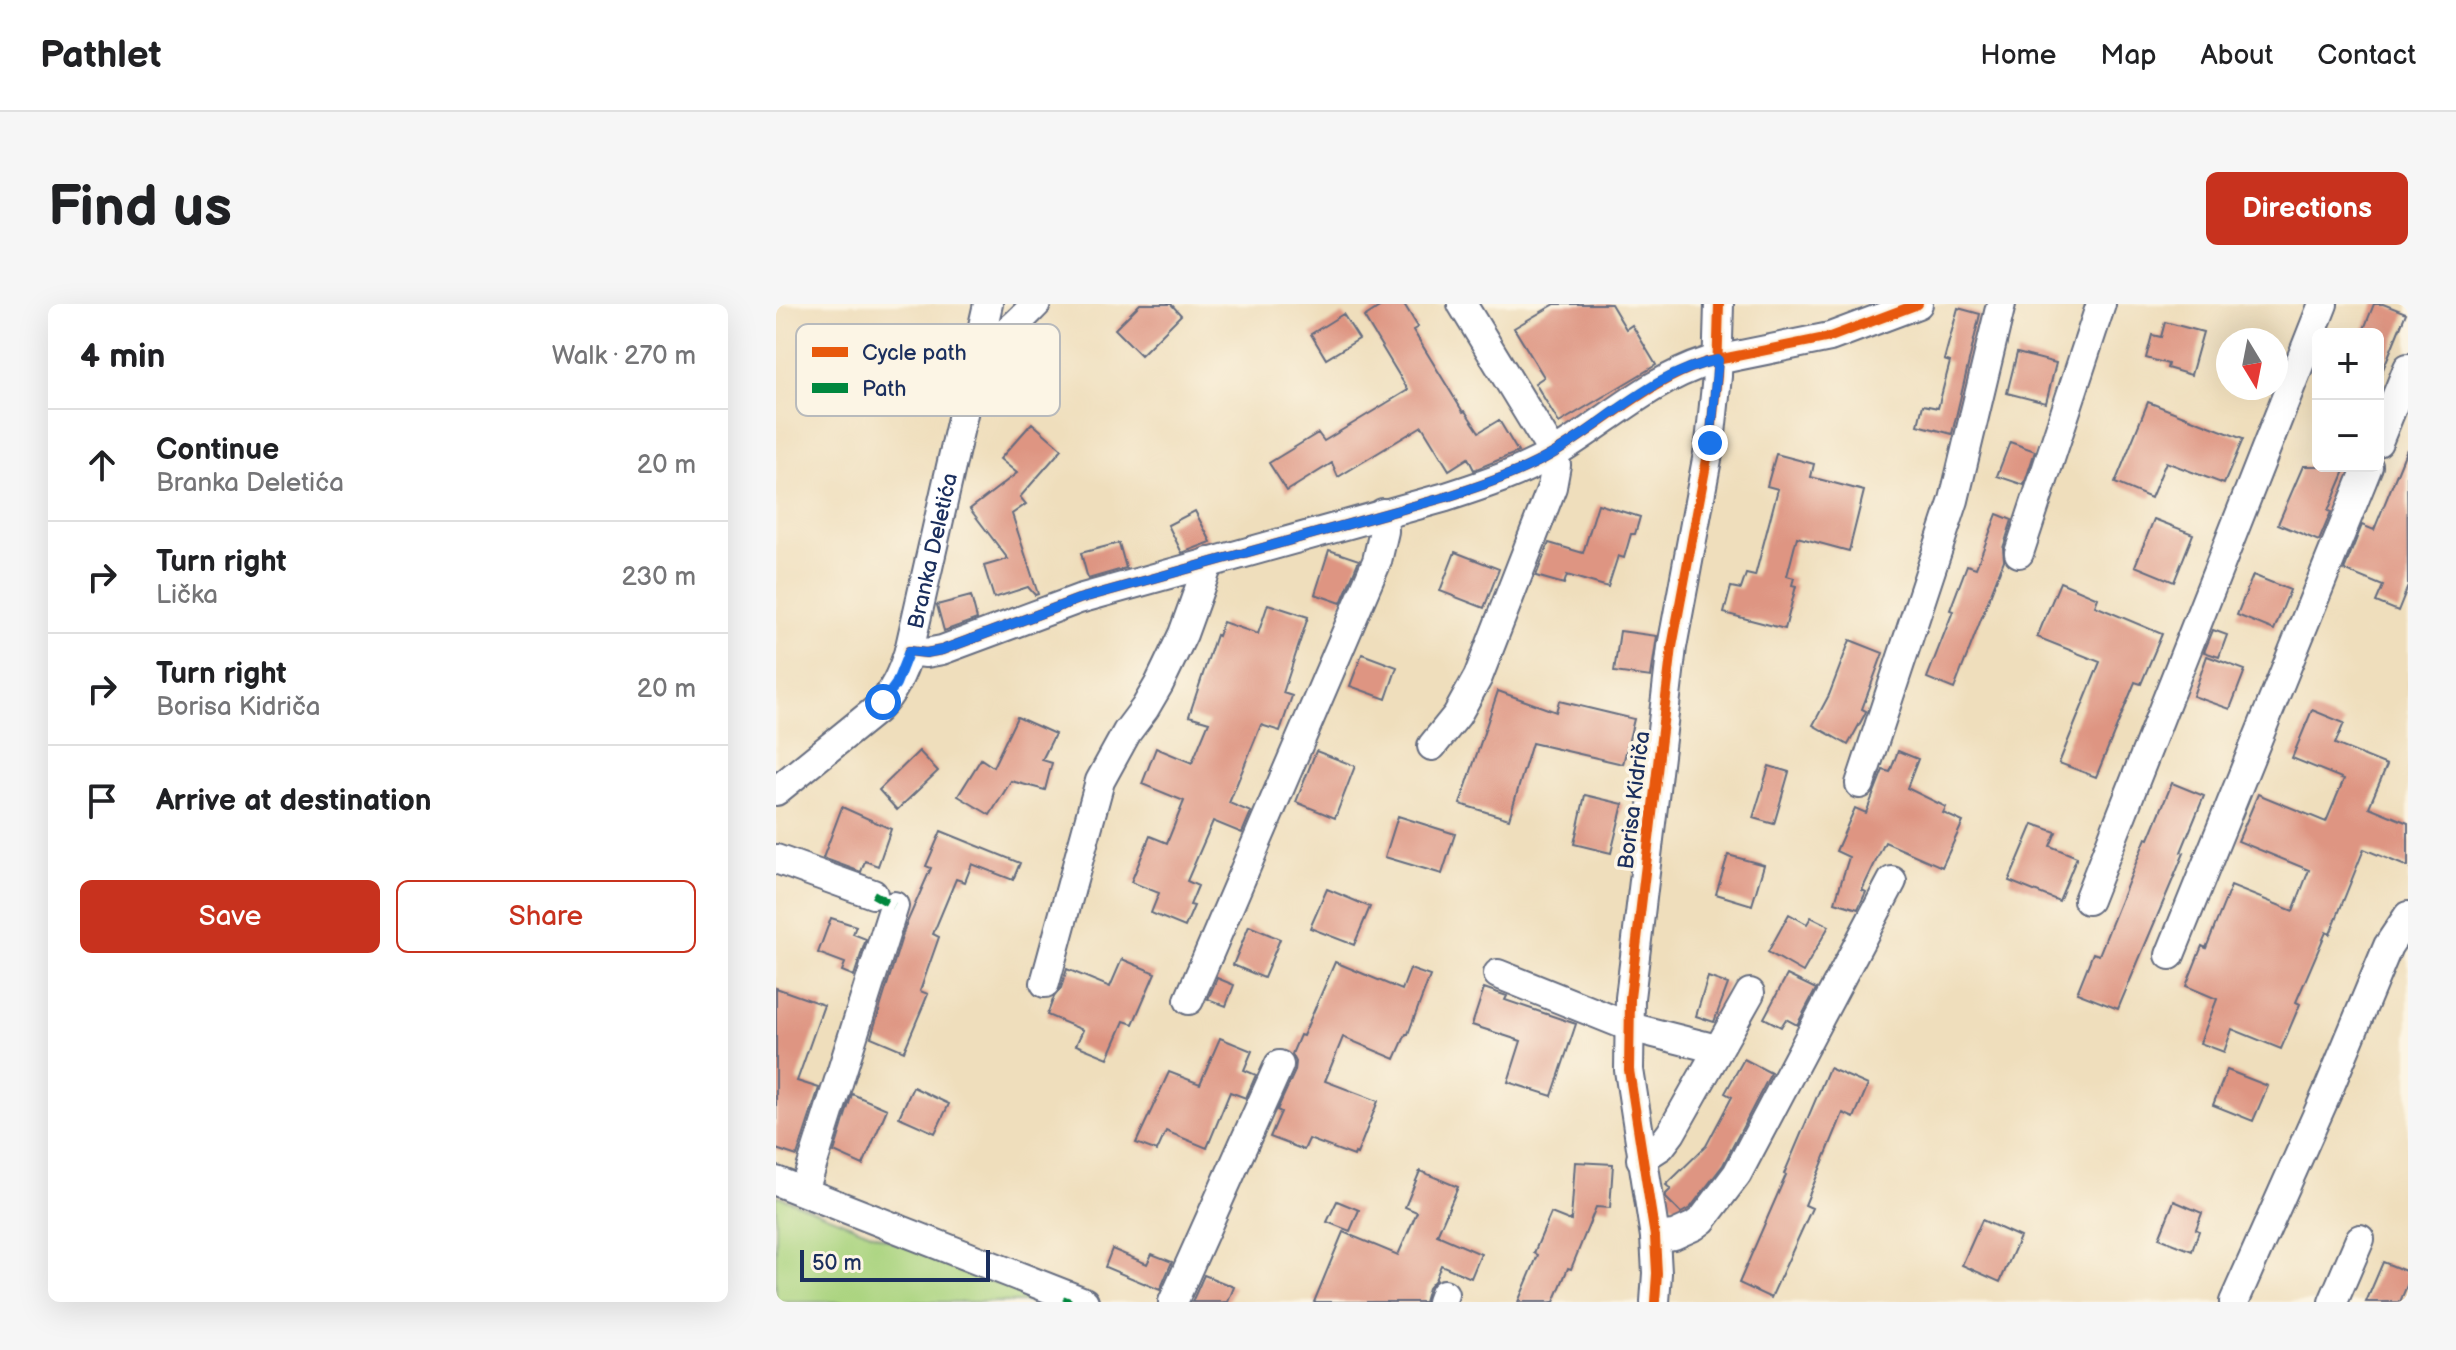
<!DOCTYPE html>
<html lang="en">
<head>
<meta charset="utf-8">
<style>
	:root { --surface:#fff; --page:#f6f6f6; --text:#202124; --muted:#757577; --line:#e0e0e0; --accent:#c8321e }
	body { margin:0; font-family:"Balsamiq Sans",sans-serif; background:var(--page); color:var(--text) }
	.controls { position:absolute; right:24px; top:24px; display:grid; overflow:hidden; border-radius:12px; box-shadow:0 8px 32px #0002 }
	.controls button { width:72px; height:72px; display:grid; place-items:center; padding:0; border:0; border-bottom:2px solid var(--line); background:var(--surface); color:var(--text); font:40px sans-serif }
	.compass { position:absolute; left:1440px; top:24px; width:72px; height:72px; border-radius:50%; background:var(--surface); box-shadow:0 8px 32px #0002; rotate:170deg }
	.scale { position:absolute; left:24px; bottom:20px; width:190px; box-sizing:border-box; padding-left:8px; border:4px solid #1b2f5e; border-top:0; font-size:22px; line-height:28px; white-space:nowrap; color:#1b2f5e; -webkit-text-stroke:6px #fcf5e5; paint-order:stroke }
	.stop { position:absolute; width:24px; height:24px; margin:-18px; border:6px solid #1a73e8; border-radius:50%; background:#fff }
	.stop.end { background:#1a73e8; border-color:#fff; box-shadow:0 2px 8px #0008 }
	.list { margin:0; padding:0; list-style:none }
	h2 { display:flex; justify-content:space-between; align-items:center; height:104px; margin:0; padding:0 32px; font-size:34px }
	h2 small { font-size:26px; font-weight:400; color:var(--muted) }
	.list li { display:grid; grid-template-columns:52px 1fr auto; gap:24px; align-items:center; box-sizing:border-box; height:112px; padding:0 32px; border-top:2px solid var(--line) }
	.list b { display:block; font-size:30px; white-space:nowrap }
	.list p { margin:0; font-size:26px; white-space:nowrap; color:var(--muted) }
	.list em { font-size:26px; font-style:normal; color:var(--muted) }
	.actions { display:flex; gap:16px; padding:24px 32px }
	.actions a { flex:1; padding:18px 0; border:2px solid var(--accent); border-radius:12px; text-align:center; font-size:28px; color:var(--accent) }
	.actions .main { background:var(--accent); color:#fff }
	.icon { flex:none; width:44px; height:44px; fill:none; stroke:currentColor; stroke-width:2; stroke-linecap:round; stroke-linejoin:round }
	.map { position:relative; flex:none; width:1632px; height:998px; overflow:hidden; border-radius:12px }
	header { display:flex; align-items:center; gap:48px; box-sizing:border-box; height:112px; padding:0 40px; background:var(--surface); border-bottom:2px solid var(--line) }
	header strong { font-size:38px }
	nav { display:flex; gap:44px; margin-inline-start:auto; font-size:28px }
	.intro { display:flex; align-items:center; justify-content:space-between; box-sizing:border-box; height:192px; padding:0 48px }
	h1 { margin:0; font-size:56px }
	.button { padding:20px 36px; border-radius:12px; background:var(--accent); color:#fff; font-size:28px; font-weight:700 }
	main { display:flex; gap:48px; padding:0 48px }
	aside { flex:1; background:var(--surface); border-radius:12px; box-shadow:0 8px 32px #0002 }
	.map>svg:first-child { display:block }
	.green { fill:#abd480; stroke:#63826f; stroke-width:2 }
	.building { fill:#de9582 }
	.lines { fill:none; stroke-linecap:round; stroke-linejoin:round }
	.street-casing { stroke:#656c7f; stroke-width:32 }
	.street { stroke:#fff; stroke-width:28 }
	.quiet { stroke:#00873e; stroke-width:8; stroke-dasharray:16 8; stroke-linecap:butt }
	.cycleway-casing { stroke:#fcf5e5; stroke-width:15 }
	.cycleway { stroke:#e8590c; stroke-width:10 }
	.route { stroke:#1a73e8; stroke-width:10 }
	.labels { text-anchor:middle; stroke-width:7; stroke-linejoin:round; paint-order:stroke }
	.street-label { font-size:22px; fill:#1b2f5e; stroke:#fcf5e5 }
	.key { fill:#fcf5e5; stroke:#b8babc; stroke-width:2 }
	.key-label { font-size:22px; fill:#1b2f5e }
</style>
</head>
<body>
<header>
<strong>Pathlet</strong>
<nav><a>Home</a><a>Map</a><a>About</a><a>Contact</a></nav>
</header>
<div class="intro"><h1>Find us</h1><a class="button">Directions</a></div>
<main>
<aside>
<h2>4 min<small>Walk · 270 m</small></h2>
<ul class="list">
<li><svg class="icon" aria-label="ahead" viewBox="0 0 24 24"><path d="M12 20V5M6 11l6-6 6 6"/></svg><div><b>Continue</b><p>Branka Deletića</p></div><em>20 m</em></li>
<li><svg class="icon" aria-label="right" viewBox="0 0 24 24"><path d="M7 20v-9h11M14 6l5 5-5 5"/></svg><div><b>Turn right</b><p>Lička</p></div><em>230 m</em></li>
<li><svg class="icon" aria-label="right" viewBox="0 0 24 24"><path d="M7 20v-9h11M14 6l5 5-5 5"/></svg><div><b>Turn right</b><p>Borisa Kidriča</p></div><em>20 m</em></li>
<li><svg class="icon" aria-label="arrive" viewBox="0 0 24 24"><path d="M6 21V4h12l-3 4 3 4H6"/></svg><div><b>Arrive at destination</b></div></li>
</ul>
<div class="actions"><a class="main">Save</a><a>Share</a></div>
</aside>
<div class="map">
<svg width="1632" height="998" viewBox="0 0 1632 998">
	<rect width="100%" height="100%" fill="#fcf5e5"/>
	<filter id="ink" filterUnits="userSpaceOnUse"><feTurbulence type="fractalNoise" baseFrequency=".0125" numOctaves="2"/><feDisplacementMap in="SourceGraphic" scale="16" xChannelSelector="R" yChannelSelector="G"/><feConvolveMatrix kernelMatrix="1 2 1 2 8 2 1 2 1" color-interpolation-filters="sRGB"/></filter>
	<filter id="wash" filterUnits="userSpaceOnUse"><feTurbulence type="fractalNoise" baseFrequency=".006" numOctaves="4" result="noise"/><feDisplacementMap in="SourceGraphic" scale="32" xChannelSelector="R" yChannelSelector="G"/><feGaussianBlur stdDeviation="1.8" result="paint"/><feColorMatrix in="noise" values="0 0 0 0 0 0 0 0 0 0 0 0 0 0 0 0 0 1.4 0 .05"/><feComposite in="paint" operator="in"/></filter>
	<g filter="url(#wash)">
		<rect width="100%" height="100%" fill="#efdebc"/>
		<!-- green -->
		<path class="green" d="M0 891 268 998H0Z"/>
		<g id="blocks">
			<!-- building -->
			<path class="building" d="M364 0H395L405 11 365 51 339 25Z
				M608 0H628L642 23 637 26 687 108 689 107 703 128 723 116 742 148 698 166 692 154 673 166 646 122 562 173 556 159 511 187 493 159 542 129 548 137 632 86 588 13Z
				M779 0H835L850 25 856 21 880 61 783 119 759 79 768 73 738 24Z
				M1598 0H1607L1630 9 1603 75 1602 30H1586Z
				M1182 4 1204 10 1176 130 1142 121 1147 101 1162 104 1174 58 1168 56Z
				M567 10 583 35 550 55 535 30Z
				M1389 18 1427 28 1415 71 1391 64 1392 60 1370 54 1376 31 1385 33Z
				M1241 49 1280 59 1270 99 1231 89Z
				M1372 98 1467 135 1448 180 1390 158 1375 194 1339 179Z
				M256 119 286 145 244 193 250 200 236 210 262 290 259 291 252 283 218 294 208 262 232 255 194 205 241 169 224 155Z
				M1234 138 1259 147 1248 181 1221 172Z
				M1631 145 1632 282 1622 307 1600 298 1607 282 1568 266 1586 221 1598 226Z
				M1000 150 1038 160 1035 173 1088 187 1073 247 1021 233 1011 272 1018 274 1016 281 1020 282 1009 325 948 309 955 283 965 285 970 270 979 272 1002 185 991 182Z
				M1527 162H1571L1552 207 1555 208 1543 237 1502 220Z
				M822 200 864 213 859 230H855L848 254 842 252 832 283 791 271 788 280 760 272 773 239 807 249Z
				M419 207 435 238 406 249 392 221Z
				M1221 210 1236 216 1227 244 1228 256 1178 385 1151 374 1177 307 1174 306 1191 261 1200 264Z
				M1378 215 1417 230 1398 278 1359 262Z
				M343 239 350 264 312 275 305 249Z
				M553 246 583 256 565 299 539 290Z
				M679 248 723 265 708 304 664 287Z
				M1477 271 1514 286 1498 326 1461 311Z
				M1284 278 1322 294 1319 302 1386 330 1365 380 1359 378 1320 473 1283 459 1324 358 1261 333Z
				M195 292 201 315 168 327 161 301Z
				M492 300 532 313 507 389 516 392 504 427 485 421 453 499 475 508 466 529 437 517 411 577 422 582 414 601 418 602 409 623 375 609 383 589 355 578 374 532 391 539 408 497 366 480 380 444 416 459 433 418 413 412 440 331 442 332 447 318 482 330Z
				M1437 326 1451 331 1443 353 1428 348Z
				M844 327 881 332 875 373 838 368Z
				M1074 336 1107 349 1086 405 1090 407 1089 410 1072 441 1037 421 1053 391Z
				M586 350 621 363 610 395 574 382Z
				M1431 352 1469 366 1454 405 1417 392Z
				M722 387 780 408 783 397 858 415 847 460 756 439 733 515 684 500Z
				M1536 406 1568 419 1559 440 1611 461 1593 503 1632 519V563L1588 545 1554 630 1550 628 1520 698 1524 700 1505 745 1456 725 1448 748 1424 739 1441 695 1410 682 1426 642 1430 644 1455 582 1517 607 1533 566 1462 537 1482 490 1550 518 1568 475 1516 454Z
				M241 413 279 430 266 456 276 459 269 486 235 477 214 511 182 492 205 455 217 463Z
				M143 447 162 467 121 506 103 486Z
				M540 447 579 462 559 514 520 498Z
				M1122 447 1142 455 1131 484 1170 503 1167 509 1187 518 1166 563 1109 538 1086 586 1090 588 1082 605 1059 598 1073 553 1060 547 1079 504 1090 509 1107 466 1114 468Z
				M993 462 1013 468 998 520 977 514Z
				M1396 479 1428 492 1405 548 1408 549 1342 705 1301 689 1317 649 1323 651 1370 534 1373 535Z
				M809 491 847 500 835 549 798 540Z
				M66 503 115 525 102 562 89 557 85 568 47 554Z
				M622 512 679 530 666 570 609 553Z
				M1257 520 1280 528 1274 542 1301 553 1283 597 1233 577Z
				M165 527 244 559 237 576 196 560 189 578 180 575 157 630 163 633 144 687 152 690 128 747 95 733 129 623 155 564 150 562Z
				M952 551 988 561 976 601 940 590Z
				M551 585 594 603 578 641 534 624Z
				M1013 610 1031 620 1035 613 1053 622 1027 668 992 648Z
				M55 614 80 622 77 630 90 635 78 672 66 667 69 659 42 649Z
				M473 622 504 635 488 674 457 661Z
				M346 655 379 669 357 720 348 717 332 754 300 741 307 726 271 711 278 693 285 684 291 665 334 683Z
				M559 658 626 686 634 665 654 672 632 730H630L619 755 567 733 549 777 602 797 581 850 579 849 578 852 533 835 528 846 494 833 505 808 501 806 519 767 520 758 516 750 524 731 527 732Z
				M1011 671 1040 685 1021 721 1010 715 1005 723 988 714Z
				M932 673 952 680 938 718 920 712Z
				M441 674 458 681 450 702 432 695Z
				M0 684 48 701 21 777 43 784 21 852 0 845Z
				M708 684 731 692 729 696 800 720 776 792 732 778 745 737 696 721Z
				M444 734 476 747 468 766 480 771 470 794 454 788 431 844 390 827 381 847 360 839 393 768 424 780Z
				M968 755 995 769 947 861 914 904 905 909 890 894V890L895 885 890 881 930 842 956 793 949 789Z
				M1053 764 1092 781 1078 814 1067 809 1029 901 1036 904 995 994 963 979 1010 871 1008 870Z
				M1451 766 1492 782 1477 817 1437 801Z
				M137 783 173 800 159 829 123 813Z
				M76 790 111 805 87 861 58 848Z
				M799 858 837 860 834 904 820 903 795 965 792 964 778 998H742L762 951 758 949 775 909 795 917Z
				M644 867 682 883 661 931 705 950 695 974 665 961 659 976 652 984 648 998H538L567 928 622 951 641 908 629 903Z
				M561 897 583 906 574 927 551 918Z
				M1398 897 1426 909 1420 925 1423 927 1416 947 1383 934Z
				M1206 916 1244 933 1224 978 1186 961Z
				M336 945 371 960 376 950 396 958 384 986 329 963Z
				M1607 958 1632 968V979L1624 998H1590Z
				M428 971 458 983 452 998H416Z"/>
		</g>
	</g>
	<g filter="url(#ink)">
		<use href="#blocks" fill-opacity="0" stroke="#656c7f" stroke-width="2"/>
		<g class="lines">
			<!-- street casing -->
			<g class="street-casing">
				<g id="street">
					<path d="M203 37C228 37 243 17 260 0"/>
					<path d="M1602 138 1632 64"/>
					<path d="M1243 249 1325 0"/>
					<path d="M133 347 150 349 166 346 303 295 670 193C707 181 744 169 778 149 829 119 874 76 931 58L1054 33 1142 0"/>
					<path d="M656 442 681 411 702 373 776 183 780 161 777 149 686 0"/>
					<path d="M1084 480 1178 196 1225 0"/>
					<path id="s1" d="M0 487 101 405C118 388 126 369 133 347L212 0"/>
					<path d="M0 555 97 590"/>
					<path d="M1312 596 1547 0"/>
					<path d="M1394 651 1592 162"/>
					<path d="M722 670 854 723 941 745"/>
					<path d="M269 679 324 477 351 428 369 404 383 380 407 330 433 258"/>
					<path d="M413 696 601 257 608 227 607 209"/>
					<path d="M865 855 885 842 895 829 974 689"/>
					<path d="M0 877 308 998"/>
					<path d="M28 887 118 602"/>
					<path d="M879 933 898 931 918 922 926 916 961 870 1116 577"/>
					<path d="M397 998 503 761"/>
					<path d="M665 998 668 990"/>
					<path d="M879 998 881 969 879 933 853 766 854 694 896 343 934 139 941 72 943 0"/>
					<path d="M1458 998 1551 789 1612 642 1632 612"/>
					<path d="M1557 998 1584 935"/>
				</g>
			</g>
			<!-- street -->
			<use href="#street" class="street"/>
			<!-- quiet -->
			<path class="quiet" d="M97 590 118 602
				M290 998 292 993"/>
			<!-- cycleway casing -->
			<g class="cycleway-casing">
				<path id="cycleway" d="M133 347 150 349 166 346 303 295 670 193C707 181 744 169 778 149 829 119 874 76 931 58L1054 33 1142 0
					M879 998 881 969 879 933 853 766 854 694 896 343 934 139 941 72 943 0"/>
			</g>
			<!-- cycleway -->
			<use href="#cycleway" class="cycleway"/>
		</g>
	</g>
	<g class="lines" filter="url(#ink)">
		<!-- route -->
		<path class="route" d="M107 398 120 380 133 347 150 349 166 346 303 295 670 193C707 181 744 169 778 149 831 118 880 67 942 56L934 139"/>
	</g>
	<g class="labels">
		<!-- street labels -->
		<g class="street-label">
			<text dy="8" stroke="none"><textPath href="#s1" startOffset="300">Branka Deletića</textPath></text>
			<text transform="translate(857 496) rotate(-83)" y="8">Borisa Kidriča</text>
		</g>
	</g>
	<!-- legend -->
	<rect x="20" y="20" width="264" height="92" rx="12" class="key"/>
	<rect x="36" y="43" width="36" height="10" fill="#e8590c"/>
	<rect x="36" y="79" width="36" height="10" fill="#00873e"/>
	<g class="key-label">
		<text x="86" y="56">Cycle path</text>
		<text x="86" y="92">Path</text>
	</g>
</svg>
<div class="controls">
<button>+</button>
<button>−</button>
</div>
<svg class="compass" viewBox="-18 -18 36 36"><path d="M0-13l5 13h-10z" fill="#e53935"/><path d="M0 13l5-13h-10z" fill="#757577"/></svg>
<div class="scale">50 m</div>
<div class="stop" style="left:107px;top:398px"></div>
<div class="stop end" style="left:934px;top:139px"></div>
</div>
</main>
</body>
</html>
